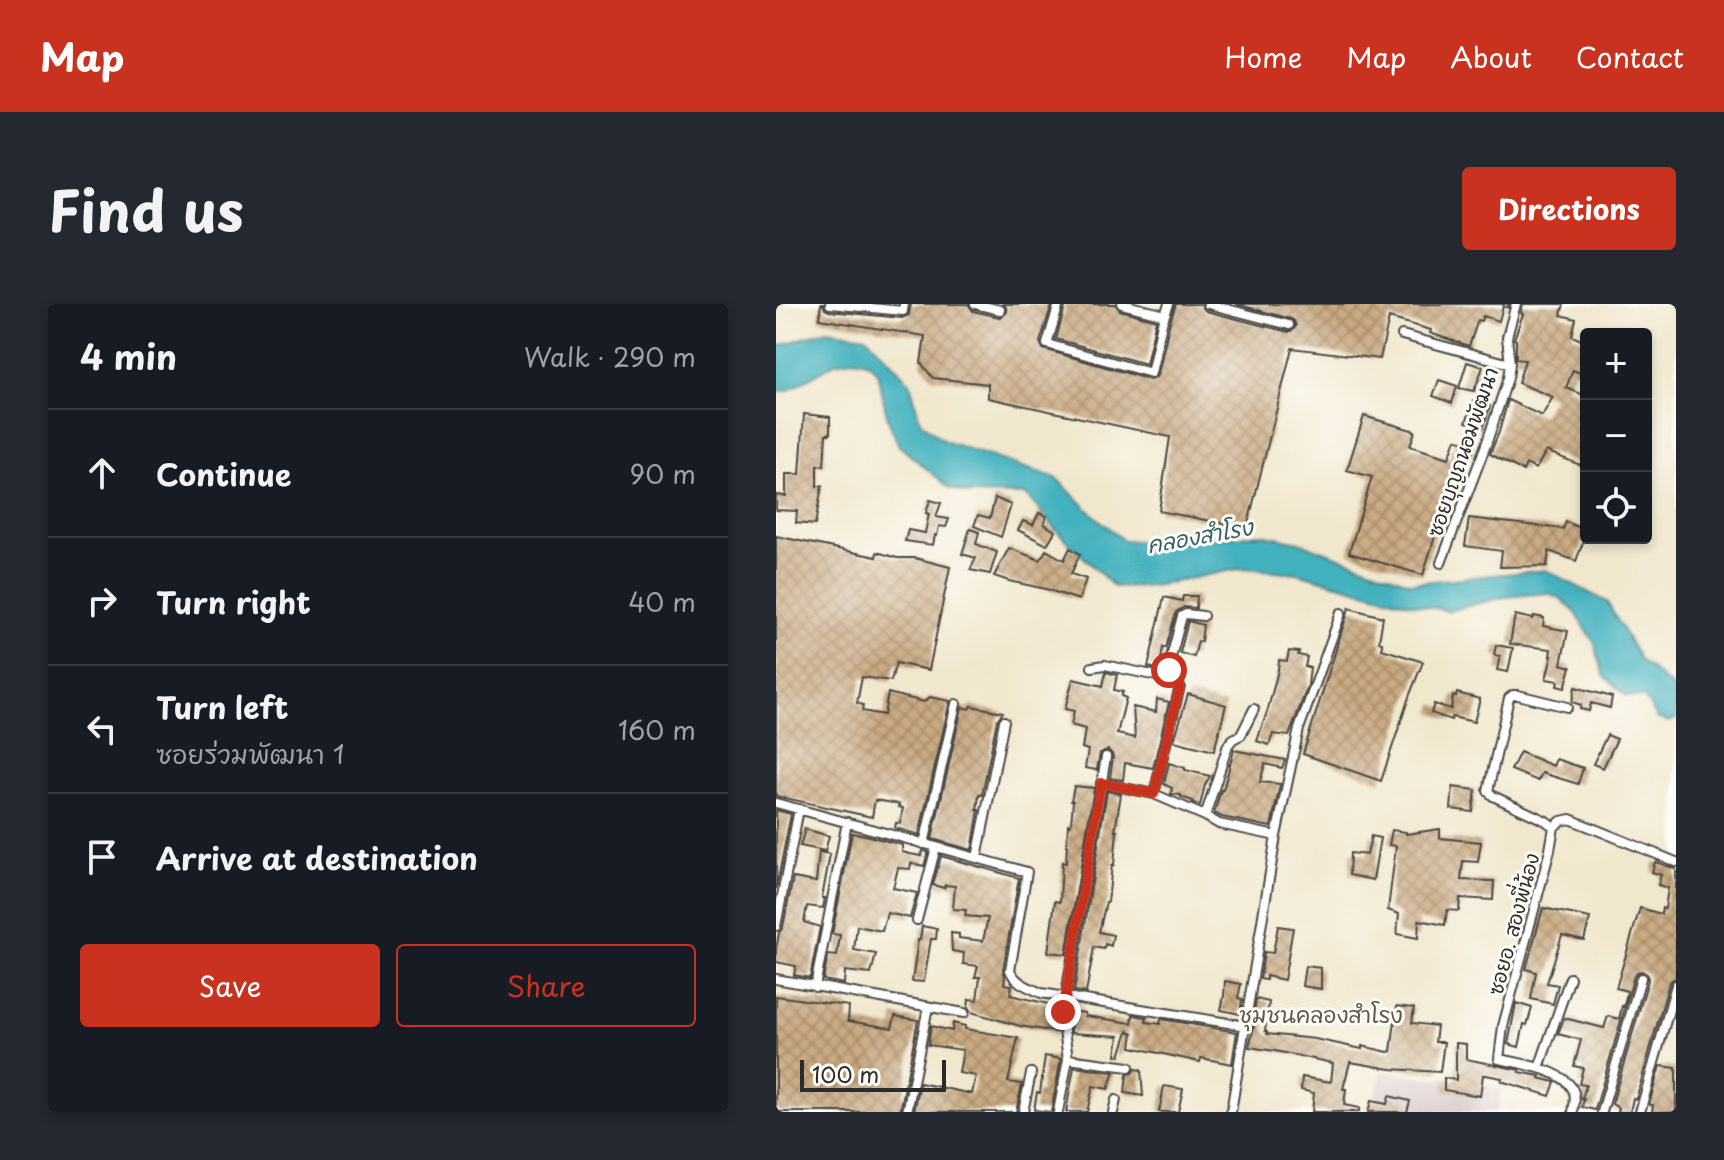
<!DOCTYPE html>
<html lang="en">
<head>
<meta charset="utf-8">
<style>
	:root { --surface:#171b24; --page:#242831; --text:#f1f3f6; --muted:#9ea1a6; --line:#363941; --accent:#c8321e }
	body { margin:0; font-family:"Playpen Sans","Playpen Sans Thai",sans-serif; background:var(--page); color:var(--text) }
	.controls { position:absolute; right:24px; top:24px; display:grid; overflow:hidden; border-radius:8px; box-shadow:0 4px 12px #0003 }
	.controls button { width:72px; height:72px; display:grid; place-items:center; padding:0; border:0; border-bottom:2px solid var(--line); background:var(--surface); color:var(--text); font:40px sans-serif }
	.scale { position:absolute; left:24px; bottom:20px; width:146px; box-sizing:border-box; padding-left:8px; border:4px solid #2b2b2b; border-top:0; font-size:22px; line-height:28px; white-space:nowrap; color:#2b2b2b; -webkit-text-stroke:6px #fdfcf7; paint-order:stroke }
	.stop { position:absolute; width:24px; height:24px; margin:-18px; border:6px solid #c8321e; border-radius:50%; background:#fff }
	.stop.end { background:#c8321e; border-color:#fff; box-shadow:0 2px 8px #0008 }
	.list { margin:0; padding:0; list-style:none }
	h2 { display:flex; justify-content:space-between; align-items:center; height:104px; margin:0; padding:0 32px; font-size:34px }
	h2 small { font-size:26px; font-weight:400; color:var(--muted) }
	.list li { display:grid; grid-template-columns:52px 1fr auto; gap:24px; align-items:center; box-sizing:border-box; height:128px; padding:0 32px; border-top:2px solid var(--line) }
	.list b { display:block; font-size:30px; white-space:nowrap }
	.list p { margin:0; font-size:26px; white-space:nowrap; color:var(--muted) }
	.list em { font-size:26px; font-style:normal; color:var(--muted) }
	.actions { display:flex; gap:16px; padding:24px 32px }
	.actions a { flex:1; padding:18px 0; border:2px solid var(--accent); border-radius:8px; text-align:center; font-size:28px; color:var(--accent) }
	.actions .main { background:var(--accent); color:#fff }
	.icon { flex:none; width:44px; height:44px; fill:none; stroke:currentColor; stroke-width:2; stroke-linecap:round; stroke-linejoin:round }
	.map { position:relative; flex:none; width:900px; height:808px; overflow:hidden; border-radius:8px }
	header { display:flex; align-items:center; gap:48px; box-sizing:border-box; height:112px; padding:0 40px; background:var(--accent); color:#fff }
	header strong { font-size:38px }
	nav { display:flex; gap:44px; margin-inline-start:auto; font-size:28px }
	.intro { display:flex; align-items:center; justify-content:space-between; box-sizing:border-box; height:192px; padding:0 48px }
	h1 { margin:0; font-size:56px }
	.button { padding:20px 36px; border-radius:8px; background:var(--accent); color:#fff; font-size:28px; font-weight:700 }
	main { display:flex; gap:48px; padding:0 48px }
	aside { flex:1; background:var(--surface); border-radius:8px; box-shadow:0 4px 12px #0003 }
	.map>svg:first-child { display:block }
	.industrial { fill:#d2bfc0 }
	.water { fill:#42b1be; stroke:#366e74; stroke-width:2 }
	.building { fill:url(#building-cross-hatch) }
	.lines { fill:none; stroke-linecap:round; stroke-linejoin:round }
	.minor-casing { stroke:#494743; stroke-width:12 }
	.minor { stroke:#fff; stroke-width:8 }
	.route { stroke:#c8321e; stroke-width:10 }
	.labels { text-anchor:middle; stroke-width:6; stroke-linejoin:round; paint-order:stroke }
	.street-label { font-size:20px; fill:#2b2b2b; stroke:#fdfcf7 }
	.water-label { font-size:22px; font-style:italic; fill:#346166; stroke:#fdfcf7 }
	.neighbourhood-label { font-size:22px; fill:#635749; stroke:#fdfcf7 }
</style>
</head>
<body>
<header>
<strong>Map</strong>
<nav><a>Home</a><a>Map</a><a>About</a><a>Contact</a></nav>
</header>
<div class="intro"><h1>Find us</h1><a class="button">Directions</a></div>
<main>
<aside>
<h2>4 min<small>Walk · 290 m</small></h2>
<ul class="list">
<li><svg class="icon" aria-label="ahead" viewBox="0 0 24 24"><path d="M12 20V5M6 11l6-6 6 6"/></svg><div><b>Continue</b></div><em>90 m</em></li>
<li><svg class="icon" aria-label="right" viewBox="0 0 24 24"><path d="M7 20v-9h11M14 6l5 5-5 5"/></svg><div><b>Turn right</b></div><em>40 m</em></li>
<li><svg class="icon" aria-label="left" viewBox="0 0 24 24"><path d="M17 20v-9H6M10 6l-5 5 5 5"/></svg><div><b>Turn left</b><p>ซอยร่วมพัฒนา 1</p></div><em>160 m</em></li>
<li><svg class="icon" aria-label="arrive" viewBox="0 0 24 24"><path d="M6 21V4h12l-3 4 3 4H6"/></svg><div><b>Arrive at destination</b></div></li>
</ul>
<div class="actions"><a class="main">Save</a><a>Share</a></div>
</aside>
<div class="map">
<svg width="900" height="808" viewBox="0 0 900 808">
	<defs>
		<pattern id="building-cross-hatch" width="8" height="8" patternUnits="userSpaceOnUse" patternTransform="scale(2)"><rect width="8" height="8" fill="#caaa82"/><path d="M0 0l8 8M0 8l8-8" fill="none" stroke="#a48b6b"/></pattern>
	</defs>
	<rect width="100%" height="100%" fill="#fdfcf7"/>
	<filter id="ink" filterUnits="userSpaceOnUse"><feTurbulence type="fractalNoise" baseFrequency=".0125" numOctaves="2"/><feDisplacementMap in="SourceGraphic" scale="16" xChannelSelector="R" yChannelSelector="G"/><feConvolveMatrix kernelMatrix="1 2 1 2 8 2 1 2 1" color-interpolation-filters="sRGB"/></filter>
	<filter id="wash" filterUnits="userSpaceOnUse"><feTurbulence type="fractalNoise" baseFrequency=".006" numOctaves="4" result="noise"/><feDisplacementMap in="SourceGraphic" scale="32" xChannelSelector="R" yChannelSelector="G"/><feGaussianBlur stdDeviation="1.8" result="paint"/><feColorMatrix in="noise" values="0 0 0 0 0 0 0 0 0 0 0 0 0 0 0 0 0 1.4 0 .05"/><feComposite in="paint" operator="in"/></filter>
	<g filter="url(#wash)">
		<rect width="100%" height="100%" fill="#f1e7cd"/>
		<!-- industrial -->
		<path class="industrial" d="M606 767 726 785 721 808H595Z"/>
		<!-- water -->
		<path class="water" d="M51 26 90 32 134 78 144 117 168 137 280 174 319 212 347 236 383 239 486 230 523 238 635 279 770 266 831 298 864 356 900 386V415L894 418 882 415 868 393 850 392 828 372 819 340 800 309 784 294 772 289 729 293 672 307 632 299 521 269 467 264 377 282 338 283 282 228 250 191 192 190 174 184 123 142 112 116 101 67 91 58 76 55 59 59 11 87H0V43Z"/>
		<g id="blocks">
			<!-- building -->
			<path class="building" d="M45 0H47L49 5 53 7 126 14 133 11 135 0H192L197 7 223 13 227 12 231 8 230 3 227 0H276L264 38 267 45 374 76 379 74 382 70 393 21 400 0H425L427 4 430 7 512 28 517 26 520 22 518 17 515 15 460 0H733L732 4 727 2 723 17 707 12 705 17 702 16 693 42 654 29 655 26 613 14 604 55 516 44 471 224 383 207 394 133 212 94V80L157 74 145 59 149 32 43 15Z
				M290 0H339L344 6 380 16 370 60 280 35Z
				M747 0H788L785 11 800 15 796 32 810 38V71L797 66 790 84 808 91 807 94 810 95V150L804 161 770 147 760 165 750 160 747 167 714 150 723 128 732 96 766 112 777 93 742 79 749 56 740 55V36L738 35 747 10 745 9Z
				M691 58 707 63 698 87 683 84Z
				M663 76 681 82 676 99 657 92Z
				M698 97 714 102 707 124 690 118Z
				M28 110 54 113V130H50L48 162 41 161V182H46L39 221 20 219 21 207 0 206V191L10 192V170H24Z
				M588 112 639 127 634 142 673 154 680 135 699 142 696 151 685 147 647 271 573 249 596 173 571 166Z
				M219 194 235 201 225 233 198 222 202 211 214 214Z
				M154 196 165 199 160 213 173 215 170 223 163 222 161 232 159 231 157 241 129 237 132 226 149 229 153 210 150 209Z
				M263 209 271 212 268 220 279 227 271 241 242 226 247 217 257 221Z
				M693 214 787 225 790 218 810 226V230L800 257 773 247 771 262 724 263 726 247 689 242Z
				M194 225 203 228 200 240 221 248 214 270 194 266 200 254 186 250Z
				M0 232 100 253 101 248 121 254H139L174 263 153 366 120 359 115 377 86 373 81 399 87 401 86 407 108 411 112 389 148 398 154 393 174 397 143 531 119 524 120 519H124L127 504 122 503 123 500 99 496 96 513 0 492Z
				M233 244 264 256 270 246 288 256 294 244 304 250 295 270 310 275 303 296 270 285 233 277 218 272Z
				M407 292H421L420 304 408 303 400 308 390 344 387 343 384 363H386V366L372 363 388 293 406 297Z
				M573 304 607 313 603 338 606 339V345L647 358 634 390 605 477 527 450Z
				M739 311 757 315 758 312 768 314 767 322 792 327 785 360 795 363 789 384 781 382 782 377 770 375 776 352H774L775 345 734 340Z
				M412 317 427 321 425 338 422 337 418 353 404 349Z
				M720 341 737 344 732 368 721 366 724 352 718 351Z
				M513 347 523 348 522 351 531 353 529 363H534L532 381 513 432 497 430 493 441 481 437 492 405 502 366 503 356 511 357Z
				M330 368 341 371 338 386 347 388 345 392 350 394 341 430 359 434 357 403 380 408 381 395 393 398 377 464 349 459 347 476 334 474 337 453 336 450 332 446 324 449 321 466 309 464 312 446 306 444 309 425 295 421 298 407 289 405 297 375 327 382Z
				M799 383 836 393 834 404 815 399 813 407 804 405 805 401 796 398Z
				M681 389 704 395 698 418 676 413 675 416 655 409 658 400 675 405 677 392 680 393Z
				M412 390 450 401 438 447 398 437Z
				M195 402 227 408 221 416 206 491H203L201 506H203L196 546 156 535 186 403 193 405Z
				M831 431 841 435 827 464 817 460Z
				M458 446 509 456 506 464 489 460 484 478 504 480 495 523 446 513 438 509 445 486H447Z
				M744 448 777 462 780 455 807 464 802 480 766 469 762 477 735 466Z
				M393 459 409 464V466L434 472 429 481 424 501 416 499 417 497 405 493V491L395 490 396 484 388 480Z
				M298 482 318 484 290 650 272 648 279 597 284 598 286 558 290 559 292 520 295 521 297 497H295Z
				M677 483 700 486 697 508 675 505Z
				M331 487 345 490 339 527H341L338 561H336L332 598H330L323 628 337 631 335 642 329 640 328 645 318 643 310 689 298 687Z
				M0 506 15 510 0 585Z
				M29 525 53 532 49 547 24 542Z
				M664 525V534L705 538 702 558 687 557 685 576 718 577 717 596 684 594 683 607 671 606 669 621 643 616 642 634 621 630 623 610 612 606 620 542 613 541 616 526 630 528V530Z
				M76 529 89 531 126 541V548L134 550 145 552 147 547 152 548 148 562 135 559 134 565 122 564 117 584 141 589 134 614 111 609 106 627 81 622 78 646 100 650 95 670 69 667 68 680 47 676 52 651 61 652 64 631 56 630Z
				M595 532 604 534 597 576 573 571 574 549 591 551Z
				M43 548 54 550 46 594H49L47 604 31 602 28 618 44 623 34 674 18 671 20 662 0 658V645L3 629 7 623 17 574 40 578Z
				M165 552 243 574 227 665 229 673 228 680 236 681 234 691 281 702V728L244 722 195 708 192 703 193 695 201 696 204 673H199L202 662 187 660 188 649 176 647 175 629 183 630V634L207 637 212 614 189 612 190 606 177 605 179 582 169 581 168 584 157 581Z
				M879 558 900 565V674L896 676 893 679 860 795 857 794 854 808H842L843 804 836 800 872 676 871 670 866 667 861 668 858 672 819 806 806 803 808 795H806L810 781 803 780 807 764 798 762 805 736 782 730 788 714 828 724 832 712 843 715 846 702 848 703 851 687 840 684 864 604 885 610 886 604 889 605 892 584 882 581 885 571 876 568Z
				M767 604 814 614 808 636 786 631 771 679 782 681 777 700 755 695 760 668 750 665Z
				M146 622 161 625 160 635H155L148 678 136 677 142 636H144Z
				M502 622 517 624 508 676 490 672V676L484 675 488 648 497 649Z
				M529 662 545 664V685L526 682Z
				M449 677 465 680 462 694 466 695 464 710 445 706 448 692Z
				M0 692 73 702 72 717 116 724 119 712 142 716 124 808H0Z
				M480 695 493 698 489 727 491 728V730L539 735 586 745V742L612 748 615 747 621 702 638 704 636 719 661 722 659 738H668L664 768 615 765 574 758 567 785H570L568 801 583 804V808H536L538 789 525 786 526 773 555 778 557 759 499 747 473 743 478 722 477 718Z
				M740 699 756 704 751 721 748 720 743 743 732 740Z
				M294 707 309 709V712L356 719 357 711 371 713 370 718 384 720 385 715 461 728 456 760 425 754 424 758 355 743 357 729 352 727 344 752 340 751 343 732 295 729Z
				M177 719 189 722V725L242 734 232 778 246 780 240 808H138L144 779 196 790 200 772 183 769 187 746 152 741 155 722 176 727Z
				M680 739 690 740V755L744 766 743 768 764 772 763 774 779 778 774 792 725 777 726 774 710 771H707L704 792 668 786V774L680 776Z
				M269 752 285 755 275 808 258 806 261 788 264 789Z
				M884 762 900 764V808H876L877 801 873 800Z
				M298 763 338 768 332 785 317 782 311 808H290Z
				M359 765 365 766 367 792 349 789 351 770 356 769Z
				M388 782 407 785 402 808H383Z
				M613 792 634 797 631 808H592L595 797 611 800Z"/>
		</g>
	</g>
	<g filter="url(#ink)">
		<use href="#blocks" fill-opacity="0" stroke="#494743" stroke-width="2"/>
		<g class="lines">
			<!-- minor casing -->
			<g class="minor-casing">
				<path id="minor" d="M54 0 127 7 128 0
					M199 0 224 6
					M283 0 271 40 375 69 386 19 393 0
					M346 0 389 11
					M432 0 513 21
					M626 31 734 60
					M665 259 711 138 732 74 734 60 731 33 740 0
					M316 363 329 361 390 374H397
					M791 403 742 391H737L733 394 712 487 717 492 770 517 778 523 774 546 727 722 723 755C743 759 792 766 798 789 800 795 798 802 797 808
					M325 479 378 490 429 512 443 520 500 532
					M378 490 404 382 402 377 394 370 393 361 406 312 410 310 427 312
					M0 499 251 568 234 666C239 679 253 683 265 689L471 722
					M429 512 452 441 457 435 465 431 478 405
					M778 523 785 517 794 515 900 558
					M148 540 180 400
					M201 554 228 417
					M141 616 160 543
					M0 622 23 505
					M0 675 188 709
					M39 683 71 518
					M292 755 353 763
					M763 764 794 674
					M131 808 152 703
					M247 808 255 769
					M282 808 292 755 287 719V708L330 453
					M337 808 340 796
					M455 808 500 532 523 425 565 309
					M826 808 865 674
					M864 808 900 681"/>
			</g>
			<!-- minor -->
			<use href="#minor" class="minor"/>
		</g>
	</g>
	<g class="lines" filter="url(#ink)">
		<!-- route -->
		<path class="route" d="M287 708 325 479 378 490 404 382C403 375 395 374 393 366"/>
	</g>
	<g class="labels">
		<!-- street labels -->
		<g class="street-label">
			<text transform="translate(687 148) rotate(-71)" y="7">ซอยบุญถนอมพัฒนา</text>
			<text transform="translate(738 620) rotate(-75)" y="7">ซอยอ. สองพี่น้อง</text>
		</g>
		<!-- water labels -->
		<g class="water-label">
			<text transform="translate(424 232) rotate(-10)" y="8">คลองสำโรง</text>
		</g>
		<!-- neighbourhood labels -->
		<g class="neighbourhood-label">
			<text x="545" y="719">ชุมชนคลองสำโรง</text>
		</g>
	</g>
</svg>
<div class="controls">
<button>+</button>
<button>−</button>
<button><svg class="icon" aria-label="locate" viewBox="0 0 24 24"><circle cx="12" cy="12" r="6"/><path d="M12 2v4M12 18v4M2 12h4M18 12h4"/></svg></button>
</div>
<div class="scale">100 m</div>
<div class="stop" style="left:393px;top:366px"></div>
<div class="stop end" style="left:287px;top:708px"></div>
</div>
</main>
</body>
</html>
